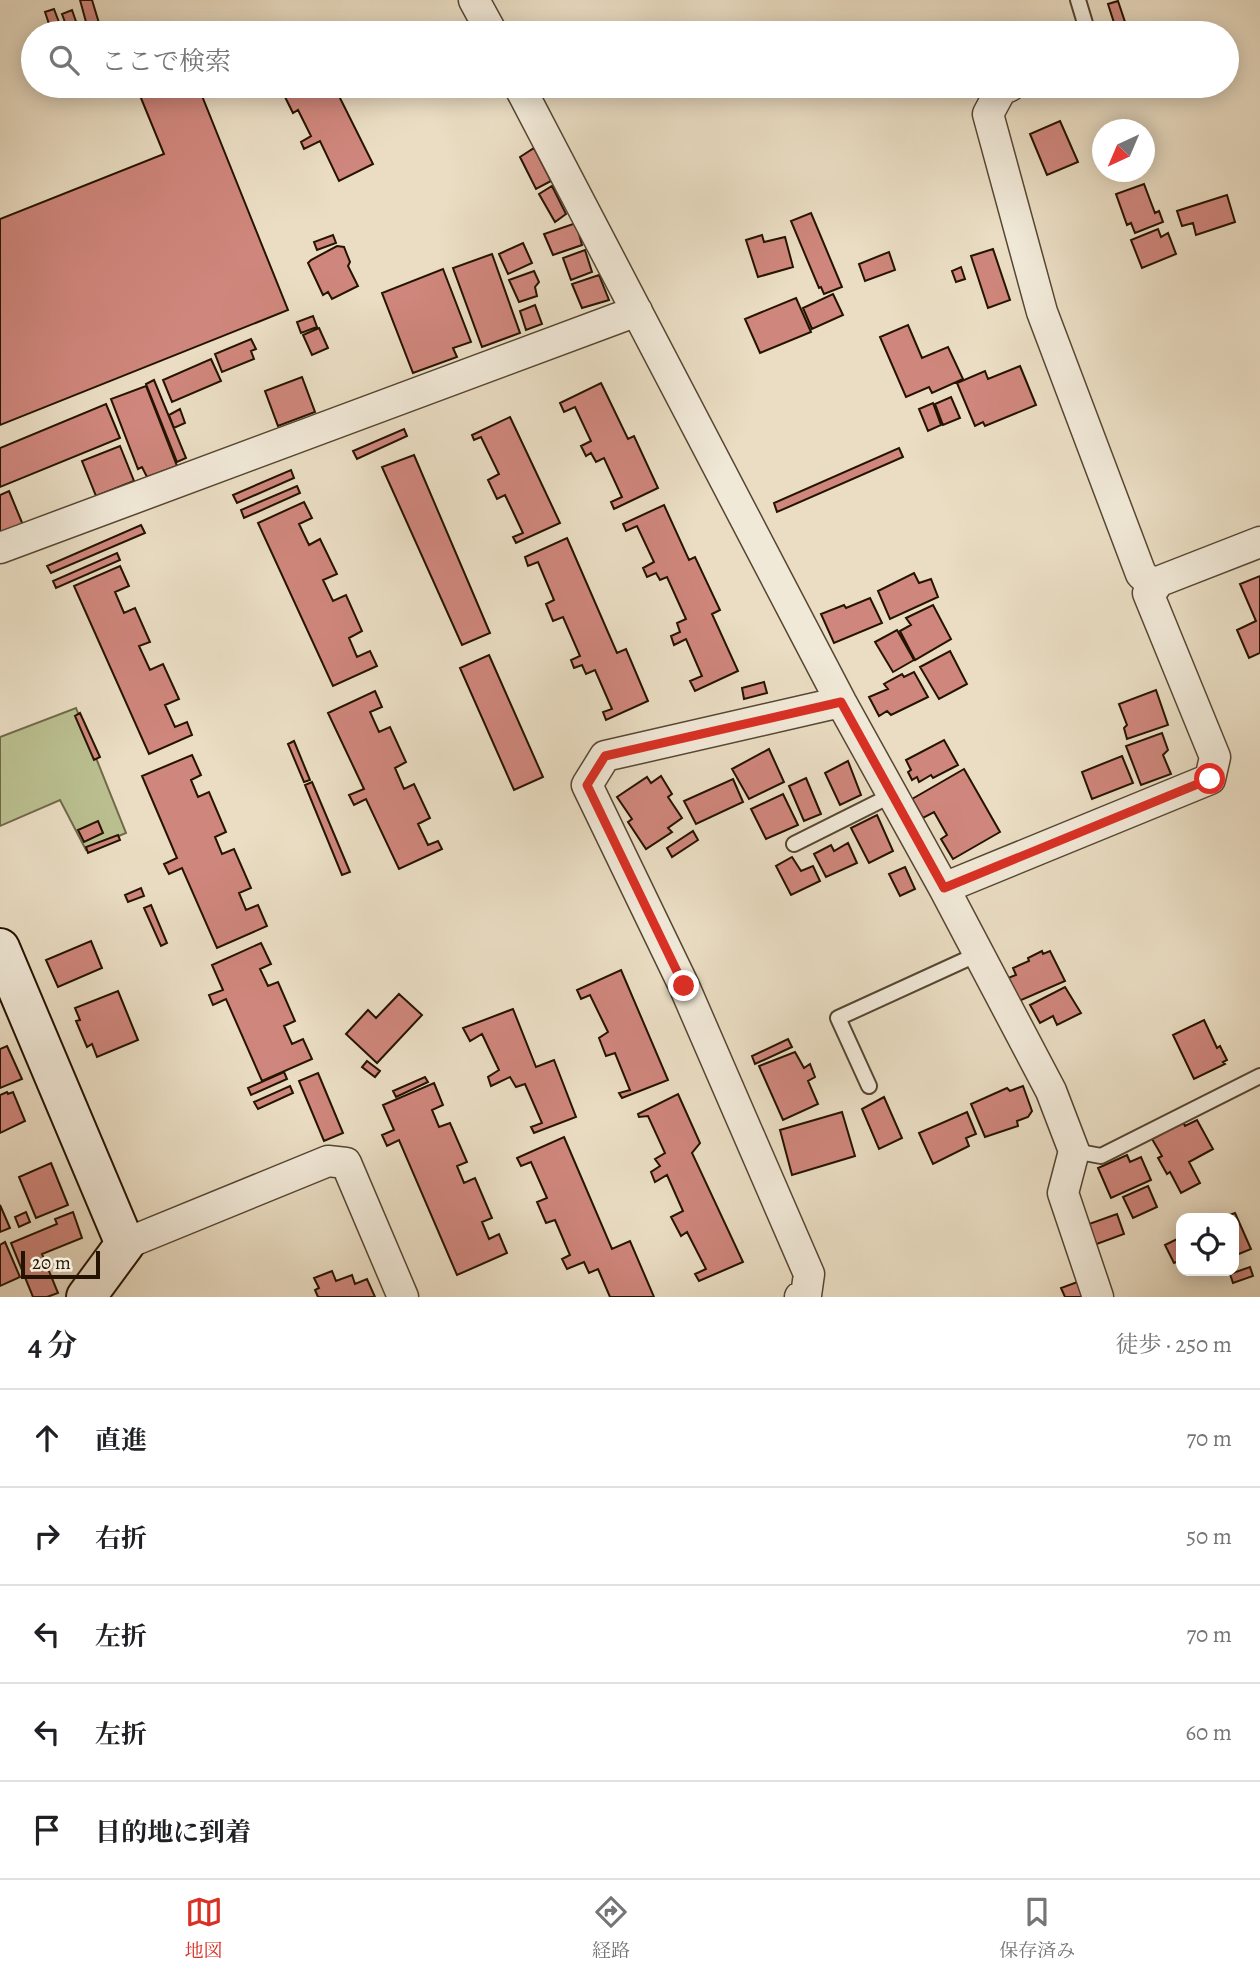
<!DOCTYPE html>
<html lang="ja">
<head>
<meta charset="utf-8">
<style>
	:root { --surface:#fff; --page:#f6f6f6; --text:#202124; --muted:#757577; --line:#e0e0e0; --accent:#d93025 }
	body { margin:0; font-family:Alegreya,"Noto Serif JP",serif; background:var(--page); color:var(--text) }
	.controls { position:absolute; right:21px; bottom:21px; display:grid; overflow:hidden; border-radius:14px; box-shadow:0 4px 18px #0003 }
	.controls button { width:63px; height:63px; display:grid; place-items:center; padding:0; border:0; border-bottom:2px solid var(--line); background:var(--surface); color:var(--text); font:35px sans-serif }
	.compass { position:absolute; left:1092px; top:119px; width:63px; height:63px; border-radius:50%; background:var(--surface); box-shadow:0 4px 18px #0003; rotate:224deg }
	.scale { position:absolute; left:21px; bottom:18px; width:79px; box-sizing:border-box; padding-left:7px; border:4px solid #251301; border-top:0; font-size:19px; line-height:24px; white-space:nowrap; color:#251301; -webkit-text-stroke:5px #f1e9d8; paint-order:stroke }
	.stop { position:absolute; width:21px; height:21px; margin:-16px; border:5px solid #d93025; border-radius:50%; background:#fff }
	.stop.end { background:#d93025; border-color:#fff; box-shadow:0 2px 7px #0008 }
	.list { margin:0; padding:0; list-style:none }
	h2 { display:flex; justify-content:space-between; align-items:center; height:91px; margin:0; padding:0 28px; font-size:30px }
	h2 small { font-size:23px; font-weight:400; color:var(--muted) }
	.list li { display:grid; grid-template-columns:46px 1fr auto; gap:21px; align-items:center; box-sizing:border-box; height:98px; padding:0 28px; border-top:2px solid var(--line) }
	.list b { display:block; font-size:26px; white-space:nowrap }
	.list em { font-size:23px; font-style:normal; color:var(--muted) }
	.icon { flex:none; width:38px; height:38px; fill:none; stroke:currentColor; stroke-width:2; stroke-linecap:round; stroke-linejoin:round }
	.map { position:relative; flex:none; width:1260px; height:1297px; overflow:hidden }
	.search { position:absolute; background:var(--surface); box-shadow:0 4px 18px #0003; left:21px; right:21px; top:21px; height:77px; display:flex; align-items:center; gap:18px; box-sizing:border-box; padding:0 24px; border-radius:38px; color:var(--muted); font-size:26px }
	.sheet { height:581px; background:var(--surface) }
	nav { display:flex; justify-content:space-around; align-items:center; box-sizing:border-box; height:98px; border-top:2px solid var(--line); background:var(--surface); font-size:19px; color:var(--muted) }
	nav a { display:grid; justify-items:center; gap:4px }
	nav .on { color:var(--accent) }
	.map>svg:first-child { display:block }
	.green { fill:#bbc091; stroke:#706a49; stroke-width:2 }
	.building { fill:#cf867c; stroke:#251301; stroke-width:2 }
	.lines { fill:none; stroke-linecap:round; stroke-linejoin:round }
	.lane-casing { stroke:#564632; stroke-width:18 }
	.street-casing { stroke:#564632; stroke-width:33 }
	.secondary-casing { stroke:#251301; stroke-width:42 }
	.lane { stroke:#f1e9d8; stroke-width:14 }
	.street { stroke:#f1e9d8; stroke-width:30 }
	.secondary { stroke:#f1e9d8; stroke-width:38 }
	.route { stroke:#d93025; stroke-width:9 }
</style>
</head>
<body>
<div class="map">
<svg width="1260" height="1297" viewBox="0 0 1260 1297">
	<rect width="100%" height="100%" fill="#eaddc3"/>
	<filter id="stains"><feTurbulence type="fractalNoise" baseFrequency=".00286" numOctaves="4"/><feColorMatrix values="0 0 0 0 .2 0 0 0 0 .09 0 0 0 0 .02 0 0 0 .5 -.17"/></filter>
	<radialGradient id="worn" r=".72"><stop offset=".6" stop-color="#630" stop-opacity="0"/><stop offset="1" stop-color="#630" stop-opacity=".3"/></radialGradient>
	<!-- green -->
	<path class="green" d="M76 708 126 833 86 850 60 800 0 826V737Z"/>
	<!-- building -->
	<path class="building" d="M80 0H92L102 33H89Z
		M1118 1 1126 25 1116 29 1108 4Z
		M54 9 63 33H52L45 12Z
		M72 10 80 33H69L62 14Z
		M172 24 175 33H140Z
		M136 86H198L288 310 0 425V219L164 154Z
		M293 86H334L373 164 339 181 320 141 304 149 301 142 311 136 298 110 293 113 282 91Z
		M1060 121 1078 162 1047 175 1030 134Z
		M534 148 551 181 536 189 520 157Z
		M1144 184 1155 213 1159 211 1163 222 1135 233 1131 223 1127 225 1116 194Z
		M552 186 566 214 555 222 539 194Z
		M1227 195 1235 222 1196 235 1193 223 1182 226 1177 211Z
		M811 213 842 287 824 294 821 287 819 288 791 221Z
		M576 223 582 245 553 255 544 234Z
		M1158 229 1161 237 1168 233 1176 254 1142 268 1131 240Z
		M333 235 336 243 317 250 314 242Z
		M762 235 764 242 785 237 793 267 758 277 746 240Z
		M523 243 532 263 508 274 499 254Z
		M337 246 344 247 350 262 348 266 358 286 332 299 328 292 323 295 308 263 311 260Z
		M993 249 1010 300 988 308 971 256Z
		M585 250 592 272 571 280 563 258Z
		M889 252 895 270 865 281 859 264Z
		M492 254 520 333 482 347 453 268Z
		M961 267 965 279 956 282 952 271Z
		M443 269 471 342 453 348 457 357 413 373 382 293Z
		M534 271 539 282 535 287 537 296 519 302 509 280Z
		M599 275 609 300 582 308 572 284Z
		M833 294 843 315 812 329 803 308Z
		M796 298 811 332 760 353 745 319Z
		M535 305 542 324 526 330 520 311Z
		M313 316 317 327 301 333 297 322Z
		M908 325 922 358 948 347 963 379 932 393 929 387 906 397 880 337Z
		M319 328 328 348 312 355 303 335Z
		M251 339 256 349 251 351 254 359 222 372 215 354Z
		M211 359 221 381 172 402 163 380Z
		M1020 366 1036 405 985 426 983 422 975 426 957 383 985 371 988 379Z
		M302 377 315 412 278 426 265 391Z
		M154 380 186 458 177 462 146 384Z
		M601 383 628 439 634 436 658 488 614 509 611 502 622 497 604 458 596 462 591 453 586 456 581 446 591 441 575 407 564 412 560 403Z
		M146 386 177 466 147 477 142 467 138 469 111 399Z
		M951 397 960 418 943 425 935 404Z
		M933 403 941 425 928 431 919 409Z
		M106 404 120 438 0 487V448Z
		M180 409 185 423 174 428 169 415Z
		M510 417 560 523 516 543 513 537 523 533 505 495 497 499 488 480 499 474 481 437 474 440 472 435Z
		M404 429 407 436 357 459 353 451Z
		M120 446 134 481 96 496 82 461Z
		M899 448 903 457 777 512 774 503Z
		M414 455 490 633 462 645 382 467Z
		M291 470 294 478 237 503 233 495Z
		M297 486 300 493 244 518 241 510Z
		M9 491 23 525 0 534V495Z
		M304 502 312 518 299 524 309 545 320 539 337 574 323 580 333 601 346 595 362 631 349 638 357 657 370 651 377 666 333 686 258 523Z
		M664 505 689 560 695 557 720 610 712 614 738 671 695 691 690 681 702 676 686 639 674 645 671 636 680 632 677 623 686 619 667 577 660 580 656 573 647 577 643 568 654 562 637 526 626 531 623 524Z
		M141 525 145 533 51 573 47 566Z
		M567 538 617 653 626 649 648 701 606 720 603 712 612 709 595 670 586 674 582 665 574 668 571 660 580 656 563 617 553 621 546 604 554 600 538 562 528 566 525 557Z
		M117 553 120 560 56 588 53 581Z
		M120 566 129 586 115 592 124 613 135 608 150 642 139 646 150 670 163 664 179 699 165 705 175 727 187 722 192 735 149 754 74 586Z
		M914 573 919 583 931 579 938 597 890 619 878 591Z
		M1260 576V653L1249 658 1237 630 1256 621 1240 584Z
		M870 598 882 623 834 643 821 614 844 605 846 608Z
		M933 605 951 639 915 660 900 631 911 625 906 618Z
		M897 630 914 660 893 672 875 642Z
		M950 651 967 684 939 699 920 667Z
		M489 655 543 777 514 790 460 668Z
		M914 672 928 697 891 715 887 711 879 716 869 697 888 689 884 684 889 681 902 674 904 677Z
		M764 682 767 693 744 699 742 688Z
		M1156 690 1168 725 1127 739 1124 728 1127 725 1119 704Z
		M375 691 382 707 370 712 379 732 390 727 406 762 395 768 404 789 414 784 430 818 418 824 428 845 438 841 442 849 399 869 366 799 354 805 349 795 364 789 328 713Z
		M80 713 100 757 94 760 75 716Z
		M1162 733 1168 750 1163 755 1171 774 1141 785 1126 746Z
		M944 740 958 765 933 778 931 775 919 782 917 777 912 780 908 772 911 770 906 760Z
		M294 741 310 780 304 782 288 744Z
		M769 749 784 782 749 799 732 769Z
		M192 755 201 775 191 780 198 797 209 792 226 832 215 837 222 854 234 849 251 888 239 893 246 910 258 905 267 926 217 948 182 868 169 874 164 864 177 858 142 776Z
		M1122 756 1133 783 1092 799 1082 772Z
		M848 761 861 795 840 805 825 773Z
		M964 769 1000 832 953 859 941 839 947 835 934 812 923 818 912 799Z
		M661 776 672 794 668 797 682 818 668 828 672 832 646 849 628 822 632 819 617 797 647 777 651 783Z
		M806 778 821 814 804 821 789 786Z
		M733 779 743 802 696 824 684 801Z
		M312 782 350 872 342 875 305 785Z
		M783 794 798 825 766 839 751 809Z
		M877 815 893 851 869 863 851 828Z
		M98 821 103 833 84 842 78 830Z
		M693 831 698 840 672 857 667 848Z
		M118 835 120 840 88 853 86 847Z
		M848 843 857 863 826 877 814 854 831 845 834 851Z
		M792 857 801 871 813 866 820 881 791 895 776 866Z
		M905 867 915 889 900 896 889 874Z
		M141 888 144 896 128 902 125 895Z
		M151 905 167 943 161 946 144 908Z
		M91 941 102 968 58 987 46 960Z
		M261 943 271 964 260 969 268 986 278 982 295 1021 284 1026 292 1044 303 1039 312 1059 262 1081 226 999 213 1005 209 995 223 990 212 965Z
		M1042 951 1043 954 1050 951 1065 981 1019 1001 1008 978 1016 975 1013 968 1029 961 1028 958Z
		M621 970 668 1080 622 1098 619 1093 630 1090 615 1053 606 1056 599 1038 608 1032 590 995 581 999 577 990Z
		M1065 987 1081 1013 1057 1025 1053 1016 1040 1023 1030 1005Z
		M118 991 138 1040 97 1057 92 1044 87 1047 76 1021 80 1020 75 1008Z
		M399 994 422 1015 377 1063 346 1034 368 1010 376 1018Z
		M513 1009 536 1067 554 1060 576 1117 534 1133 531 1127 542 1123 525 1084 516 1087 510 1077 491 1086 488 1077 499 1070 482 1034 470 1041 463 1028Z
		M1204 1020 1217 1048 1220 1046 1227 1060 1223 1062 1225 1064 1194 1079 1173 1035Z
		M788 1039 792 1047 755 1064 752 1056Z
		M7 1046 22 1079 0 1088V1049Z
		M795 1052 804 1068 810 1064 815 1077 808 1081 818 1104 783 1120 759 1066Z
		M367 1061 380 1071 375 1077 362 1067Z
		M284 1072 287 1079 251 1095 248 1088Z
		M318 1073 343 1133 324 1141 299 1081Z
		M425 1077 428 1082 396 1097 393 1091Z
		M434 1083 443 1105 432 1110 439 1127 450 1123 467 1162 457 1166 464 1183 475 1178 492 1218 482 1222 489 1239 499 1234 507 1253 457 1275 399 1140 387 1146 382 1135 394 1130 383 1105Z
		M290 1086 293 1093 258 1109 254 1102Z
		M1023 1086 1032 1111 1028 1117 1017 1121 1018 1126 985 1137 971 1104 1007 1088 1010 1091Z
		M7 1092 8 1094 13 1092 25 1121 0 1133V1095Z
		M678 1094 700 1143 692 1153 743 1262 699 1281 695 1274 706 1269 687 1232 681 1236 671 1217 683 1211 667 1175 655 1182 651 1172 660 1166 655 1159 665 1153 648 1116 639 1117 638 1114Z
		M884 1097 902 1138 879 1149 862 1109Z
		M842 1112 855 1156 792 1175 780 1130Z
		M967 1112 976 1134 966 1138 969 1146 933 1164 919 1133Z
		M1197 1120 1213 1149 1189 1162 1200 1183 1181 1193 1170 1172 1167 1174 1158 1158 1162 1156 1152 1139 1183 1122 1185 1126Z
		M564 1137 612 1249 630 1241 654 1297H610L598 1269 589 1273 584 1262 567 1269 562 1259 570 1255 555 1220 546 1223 537 1202 547 1198 531 1162 521 1166 517 1158Z
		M1127 1155 1130 1162 1141 1157 1151 1180 1111 1198 1098 1168Z
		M51 1163 68 1205 36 1218 19 1177Z
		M1148 1186 1157 1207 1133 1218 1123 1197Z
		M0 1205 10 1228 0 1232Z
		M26 1212 30 1222 19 1227 15 1217Z
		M73 1212 82 1238 42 1254 58 1293 47 1297H33L11 1243 57 1224 55 1219Z
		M1235 1213 1251 1249 1234 1256V1218H1221Z
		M1117 1214 1124 1234 1094 1245 1086 1225Z
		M1181 1237V1260L1174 1263 1165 1245Z
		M5 1242 20 1277 0 1286V1245Z
		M1250 1267 1253 1276 1233 1283 1230 1274Z
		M332 1271 336 1281 352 1275 355 1284 367 1279 375 1297H318L315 1290 319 1288 314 1278Z
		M1080 1281 1086 1297H1065L1061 1288Z"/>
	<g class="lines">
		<!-- lane casing -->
		<g class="lane-casing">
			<path id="lane" d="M1078 0 1088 33
				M794 844 892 795
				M869 1086 838 1018 978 954
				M1074 1151 1101 1156 1260 1076"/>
		</g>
		<!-- street casing -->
		<g class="street-casing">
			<path id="street" d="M474 0 492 33
				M519 86 841 702 944 888 1051 1091 1074 1151 1063 1193 1098 1297
				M1010 86 1001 90 988 114 1042 312 1141 574 1155 587
				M0 548 637 311
				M944 888 1210 779 1215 757 1148 593 1160 581 1260 542
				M125 1244 328 1161 346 1163 403 1297
				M800 1297 806 1295 809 1274 684 986 587 785 605 756 841 702"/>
		</g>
		<!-- secondary casing -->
		<g class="secondary-casing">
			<path id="secondary" d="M0 948 125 1244 86 1297"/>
		</g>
		<!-- lane -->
		<use href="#lane" class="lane"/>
		<!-- street -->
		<use href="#street" class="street"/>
		<!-- secondary -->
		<use href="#secondary" class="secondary"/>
	</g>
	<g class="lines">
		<!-- route -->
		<path class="route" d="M684 986 587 785 605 756 841 702 944 888 1210 779"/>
	</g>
	<rect width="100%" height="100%" filter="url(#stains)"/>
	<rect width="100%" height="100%" fill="url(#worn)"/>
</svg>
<div class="controls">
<button><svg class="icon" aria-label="locate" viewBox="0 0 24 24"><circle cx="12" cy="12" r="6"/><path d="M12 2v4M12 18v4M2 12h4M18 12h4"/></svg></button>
</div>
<svg class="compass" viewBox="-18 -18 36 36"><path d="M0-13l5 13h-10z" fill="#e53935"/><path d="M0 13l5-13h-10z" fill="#757577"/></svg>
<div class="scale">20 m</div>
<div class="stop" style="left:1210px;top:779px"></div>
<div class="stop end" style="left:684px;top:986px"></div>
<div class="search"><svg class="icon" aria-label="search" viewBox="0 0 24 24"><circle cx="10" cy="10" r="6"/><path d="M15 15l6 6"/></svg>ここで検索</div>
</div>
<section class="sheet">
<h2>4 分<small>徒歩 · 250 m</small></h2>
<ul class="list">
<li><svg class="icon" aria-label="ahead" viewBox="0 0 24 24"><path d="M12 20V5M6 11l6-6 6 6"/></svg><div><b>直進</b></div><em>70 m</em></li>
<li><svg class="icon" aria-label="right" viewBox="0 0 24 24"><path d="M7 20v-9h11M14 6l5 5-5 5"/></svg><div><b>右折</b></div><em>50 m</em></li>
<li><svg class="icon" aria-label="left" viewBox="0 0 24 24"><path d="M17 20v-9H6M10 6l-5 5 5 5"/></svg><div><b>左折</b></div><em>70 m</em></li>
<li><svg class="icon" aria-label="left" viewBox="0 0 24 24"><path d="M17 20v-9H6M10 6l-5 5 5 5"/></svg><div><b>左折</b></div><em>60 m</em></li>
<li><svg class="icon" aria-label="arrive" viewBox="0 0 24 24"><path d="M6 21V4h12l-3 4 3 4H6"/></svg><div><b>目的地に到着</b></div></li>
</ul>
</section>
<nav>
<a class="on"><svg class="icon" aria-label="map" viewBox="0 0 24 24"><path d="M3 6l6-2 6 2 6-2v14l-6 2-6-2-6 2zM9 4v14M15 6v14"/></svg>地図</a>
<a><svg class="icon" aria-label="directions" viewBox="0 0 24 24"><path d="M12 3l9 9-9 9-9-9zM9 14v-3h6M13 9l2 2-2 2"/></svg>経路</a>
<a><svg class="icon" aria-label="saved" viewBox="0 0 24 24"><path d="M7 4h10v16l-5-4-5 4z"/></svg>保存済み</a>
</nav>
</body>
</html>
